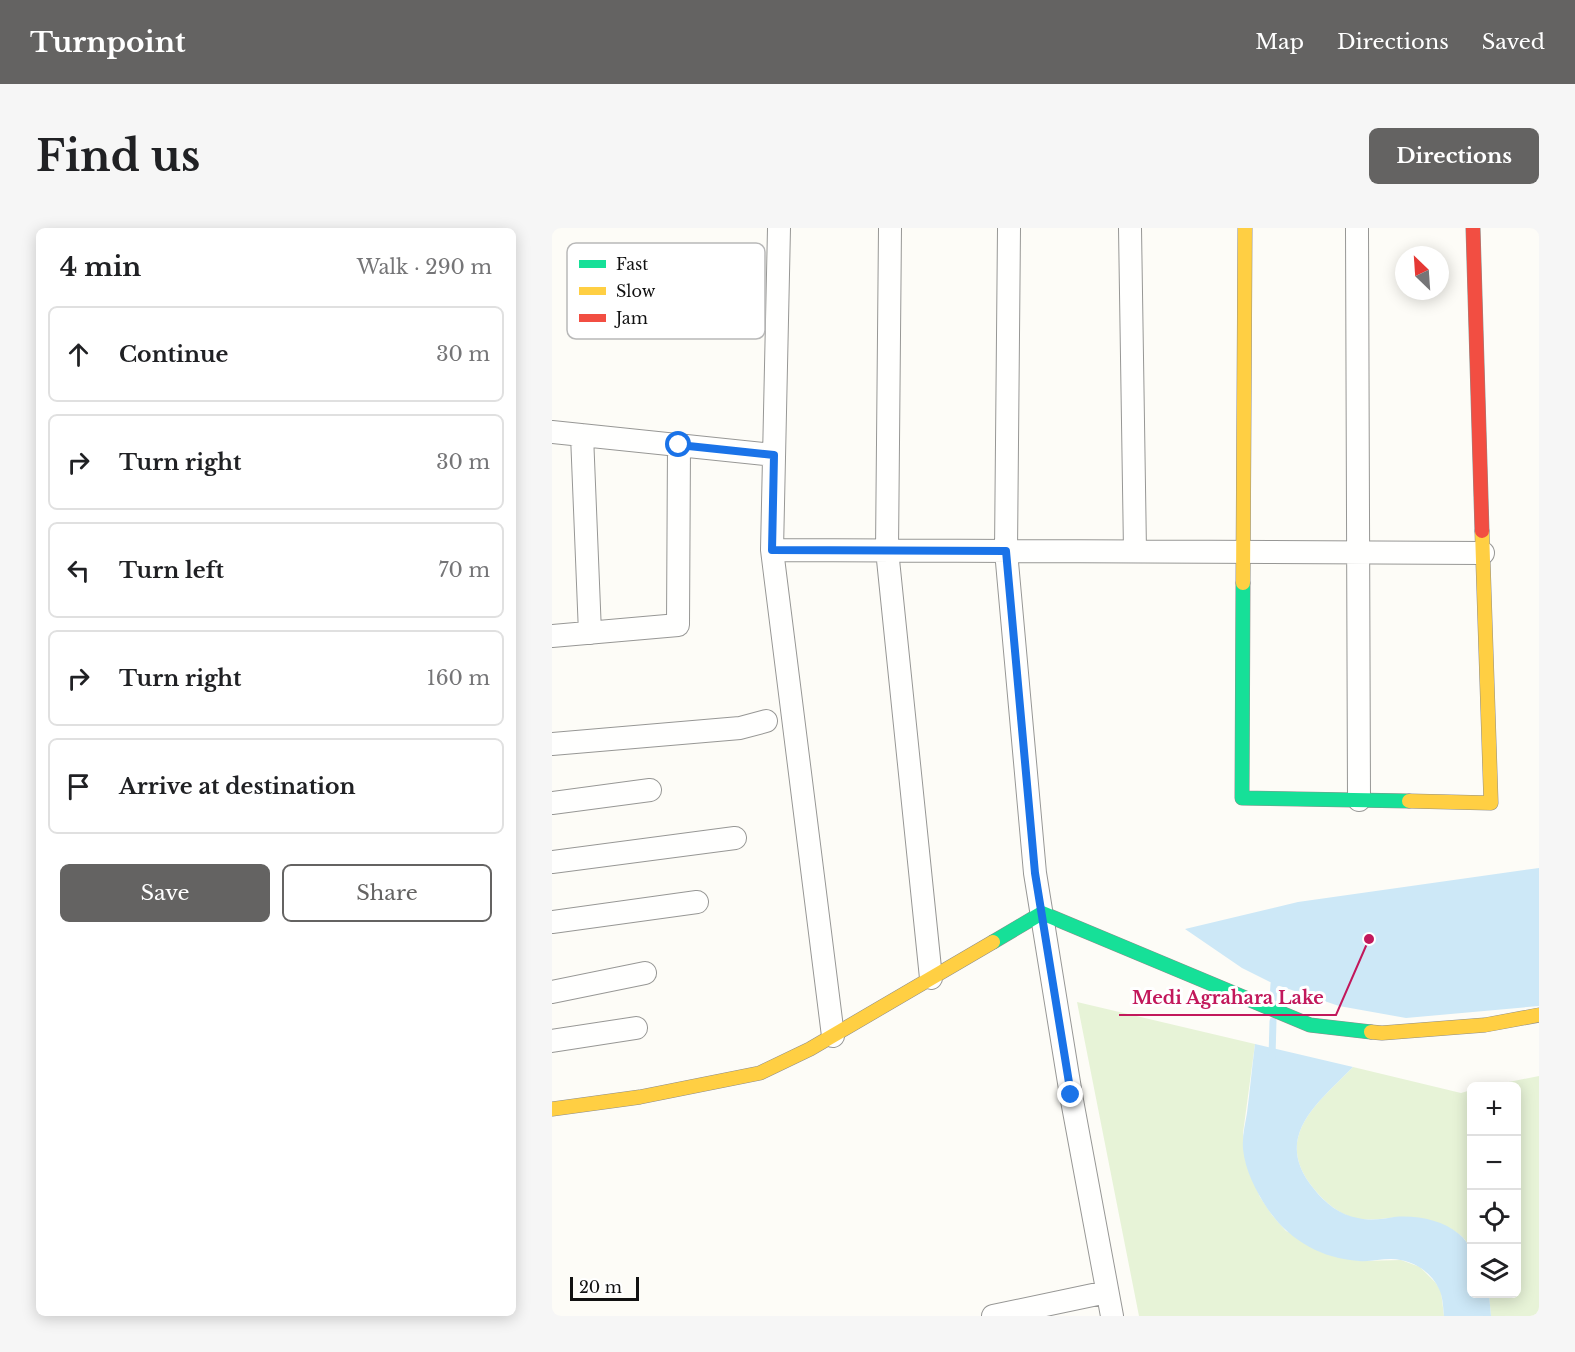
<!DOCTYPE html>
<html lang="en">
<head>
<meta charset="utf-8">
<style>
	:root { --surface:#fff; --page:#f6f6f6; --text:#202124; --muted:#757577; --line:#e0e0e0; --accent:#646362 }
	body { margin:0; font-family:"Libre Baskerville",serif; background:var(--page); color:var(--text) }
	.controls { position:absolute; right:18px; bottom:18px; display:grid; overflow:hidden; border-radius:9px; box-shadow:0 3px 15px #0003 }
	.controls button { width:54px; height:54px; display:grid; place-items:center; padding:0; border:0; border-bottom:2px solid var(--line); background:var(--surface); color:var(--text); font:30px sans-serif }
	.compass { position:absolute; left:843px; top:18px; width:54px; height:54px; border-radius:50%; background:var(--surface); box-shadow:0 3px 15px #0003; rotate:335deg }
	.scale { position:absolute; left:18px; bottom:15px; width:69px; box-sizing:border-box; padding-left:6px; border:3px solid #111; border-top:0; font-size:16px; line-height:21px; white-space:nowrap; color:#111; -webkit-text-stroke:4px #fff; paint-order:stroke }
	.stop { position:absolute; width:18px; height:18px; margin:-14px; border:4px solid #1a73e8; border-radius:50%; background:#fff }
	.stop.end { background:#1a73e8; border-color:#fff; box-shadow:0 2px 6px #0008 }
	.list { margin:0; padding:0; list-style:none }
	h2 { display:flex; justify-content:space-between; align-items:center; height:78px; margin:0; padding:0 24px; font-size:26px }
	h2 small { font-size:20px; font-weight:400; color:var(--muted) }
	.list li { display:grid; grid-template-columns:39px 1fr auto; gap:18px; align-items:center; box-sizing:border-box; height:96px; margin:0 12px 12px; padding:0 12px; border:2px solid var(--line); border-radius:9px }
	.list b { display:block; font-size:22px; white-space:nowrap }
	.list em { font-size:20px; font-style:normal; color:var(--muted) }
	.actions { display:flex; gap:12px; padding:18px 24px }
	.actions a { flex:1; padding:14px 0; border:2px solid var(--accent); border-radius:9px; text-align:center; font-size:21px; color:var(--accent) }
	.actions .main { background:var(--accent); color:#fff }
	.icon { flex:none; width:33px; height:33px; fill:none; stroke:currentColor; stroke-width:2; stroke-linecap:round; stroke-linejoin:round }
	.map { position:relative; flex:none; width:987px; height:1088px; overflow:hidden; border-radius:9px }
	header { display:flex; align-items:center; gap:36px; box-sizing:border-box; height:84px; padding:0 30px; background:var(--accent); color:#fff }
	header strong { font-size:28px }
	nav { display:flex; gap:33px; margin-inline-start:auto; font-size:21px }
	.intro { display:flex; align-items:center; justify-content:space-between; box-sizing:border-box; height:144px; padding:0 36px }
	h1 { margin:0; font-size:42px }
	.button { padding:15px 27px; border-radius:9px; background:var(--accent); color:#fff; font-size:21px; font-weight:700 }
	main { display:flex; gap:36px; padding:0 36px }
	aside { flex:1; background:var(--surface); border-radius:9px; box-shadow:0 3px 15px #0003 }
	.map>svg:first-child { display:block }
	.green { fill:#e7f3d7 }
	.water { fill:#cde8f7 }
	.lines { fill:none; stroke-linecap:round; stroke-linejoin:round }
	.stream { stroke:#cde8f7; stroke-width:7 }
	.street-casing { stroke:#979795; stroke-width:24 }
	.fast-casing { stroke:#8e8d8b; stroke-width:15 }
	.slow-casing { stroke:#8e8d8b; stroke-width:15 }
	.jam-casing { stroke:#8e8d8b; stroke-width:15 }
	.street { stroke:#fffffe; stroke-width:22 }
	.fast { stroke:#16e098; stroke-width:14 }
	.slow { stroke:#ffcf43; stroke-width:14 }
	.jam { stroke:#f24e42; stroke-width:14 }
	.route { stroke:#1a73e8; stroke-width:8 }
	.key { fill:#fff; stroke:#b8b8b8; stroke-width:1.5 }
	.key-label { font-size:16px; fill:#111 }
	.leader { fill:none; stroke:#c2185b; stroke-width:2 }
	.callout-dot { fill:#c2185b; stroke:#fff; stroke-width:2 }
	.callout-label { font-size:18px; text-anchor:middle; font-weight:bold; fill:#c2185b; stroke:#fff; stroke-width:6; stroke-linejoin:round; paint-order:stroke }
</style>
</head>
<body>
<header>
<strong>Turnpoint</strong>
<nav><a>Map</a><a>Directions</a><a>Saved</a></nav>
</header>
<div class="intro"><h1>Find us</h1><a class="button">Directions</a></div>
<main>
<aside>
<h2>4 min<small>Walk · 290 m</small></h2>
<ul class="list">
<li><svg class="icon" aria-label="ahead" viewBox="0 0 24 24"><path d="M12 20V5M6 11l6-6 6 6"/></svg><div><b>Continue</b></div><em>30 m</em></li>
<li><svg class="icon" aria-label="right" viewBox="0 0 24 24"><path d="M7 20v-9h11M14 6l5 5-5 5"/></svg><div><b>Turn right</b></div><em>30 m</em></li>
<li><svg class="icon" aria-label="left" viewBox="0 0 24 24"><path d="M17 20v-9H6M10 6l-5 5 5 5"/></svg><div><b>Turn left</b></div><em>70 m</em></li>
<li><svg class="icon" aria-label="right" viewBox="0 0 24 24"><path d="M7 20v-9h11M14 6l5 5-5 5"/></svg><div><b>Turn right</b></div><em>160 m</em></li>
<li><svg class="icon" aria-label="arrive" viewBox="0 0 24 24"><path d="M6 21V4h12l-3 4 3 4H6"/></svg><div><b>Arrive at destination</b></div></li>
</ul>
<div class="actions"><a class="main">Save</a><a>Share</a></div>
</aside>
<div class="map">
<svg width="987" height="1088" viewBox="0 0 987 1088">
	<rect width="100%" height="100%" fill="#fdfcf7"/>
	<!-- green -->
	<path class="green" d="M525 774 703 816 691 905 694 935 708 969 720 987 734 1003 807 1033 849 1032 868 1039 883 1054 889 1063 892 1088H587Z
		M801 839 909 865 919 862V1021C916 1017 913 1010 908 1007 898 999 865 988 852 989 835 989 820 994 802 990 785 985 773 974 762 961 719 909 766 875 801 839Z
		M987 848V1088H939L937 1066H964V858H937Z"/>
	<!-- water -->
	<path class="water" d="M987 640V778L854 790 787 778 722 756 690 740 633 701 746 674Z
		M703 816 801 839C766 875 719 909 762 961 773 975 788 987 806 990 819 993 830 991 842 989 865 987 890 992 907 1006 925 1020 920 1045 920 1066H937L939 1088H892C891 1079 891 1069 887 1061 879 1043 859 1031 839 1031 828 1031 818 1034 807 1033 768 1030 737 1012 715 980 704 963 693 942 691 921 690 908 693 897 695 885 698 862 700 839 703 816Z"/>
	<g class="lines">
		<!-- stream -->
		<path class="stream" d="M721 772 722 756 729 753
			M720 829 721 793"/>
		<!-- street casing -->
		<g class="street-casing">
			<path id="street" d="M227 0 220 322 281 808
				M338 0 335 322 379 750
				M457 0 454 323 483 645 519 867 560 1088
				M578 0 583 323
				M805 0 807 572
				M0 204 222 227
				M30 207 38 405
				M220 322 931 325
				M0 408 126 397 127 217
				M0 516 188 500 214 493
				M0 575 98 562
				M0 634 183 610
				M0 694 145 674
				M0 764 93 745
				M0 813 84 800
				M441 1088 555 1064"/>
		</g>
		<!-- fast casing -->
		<g class="fast-casing">
			<path id="fast" d="M691 355 690 570 857 573
				M441 714 490 685 758 797 819 804"/>
		</g>
		<!-- slow casing -->
		<g class="slow-casing">
			<path id="slow" d="M691 355 693 0
				M857 573 939 575 930 303
				M819 804 830 805 933 797 987 787
				M0 881 88 869 208 845 258 821 441 714"/>
		</g>
		<!-- jam casing -->
		<g class="jam-casing">
			<path id="jam" d="M921 0 930 303"/>
		</g>
		<!-- street -->
		<use href="#street" class="street"/>
		<!-- fast -->
		<use href="#fast" class="fast"/>
		<!-- slow -->
		<use href="#slow" class="slow"/>
		<!-- jam -->
		<use href="#jam" class="jam"/>
	</g>
	<g class="lines">
		<!-- route -->
		<path class="route" d="M127 217 222 227 220 322 454 323 483 645 519 867"/>
	</g>
	<!-- legend -->
	<rect x="15" y="15" width="198" height="96" rx="9" class="key"/>
	<rect x="27" y="32" width="27" height="8" fill="#16e098"/>
	<rect x="27" y="59" width="27" height="8" fill="#ffcf43"/>
	<rect x="27" y="86" width="27" height="8" fill="#f24e42"/>
	<g class="key-label">
		<text x="64" y="42">Fast</text>
		<text x="64" y="69">Slow</text>
		<text x="64" y="96">Jam</text>
	</g>
	<!-- callouts -->
	<path class="leader" d="M817 711L784 787H567"/>
	<circle class="callout-dot" cx="817" cy="711" r="6"/>
	<g class="callout-label">
		<text x="676" y="776">Medi Agrahara Lake</text>
	</g>
</svg>
<div class="controls">
<button>+</button>
<button>−</button>
<button><svg class="icon" aria-label="locate" viewBox="0 0 24 24"><circle cx="12" cy="12" r="6"/><path d="M12 2v4M12 18v4M2 12h4M18 12h4"/></svg></button>
<button><svg class="icon" aria-label="layers" viewBox="0 0 24 24"><path d="M12 4l9 5-9 5-9-5zM3 14l9 5 9-5"/></svg></button>
</div>
<svg class="compass" viewBox="-18 -18 36 36"><path d="M0-13l5 13h-10z" fill="#e53935"/><path d="M0 13l5-13h-10z" fill="#757577"/></svg>
<div class="scale">20 m</div>
<div class="stop" style="left:127px;top:217px"></div>
<div class="stop end" style="left:519px;top:867px"></div>
</div>
</main>
</body>
</html>
